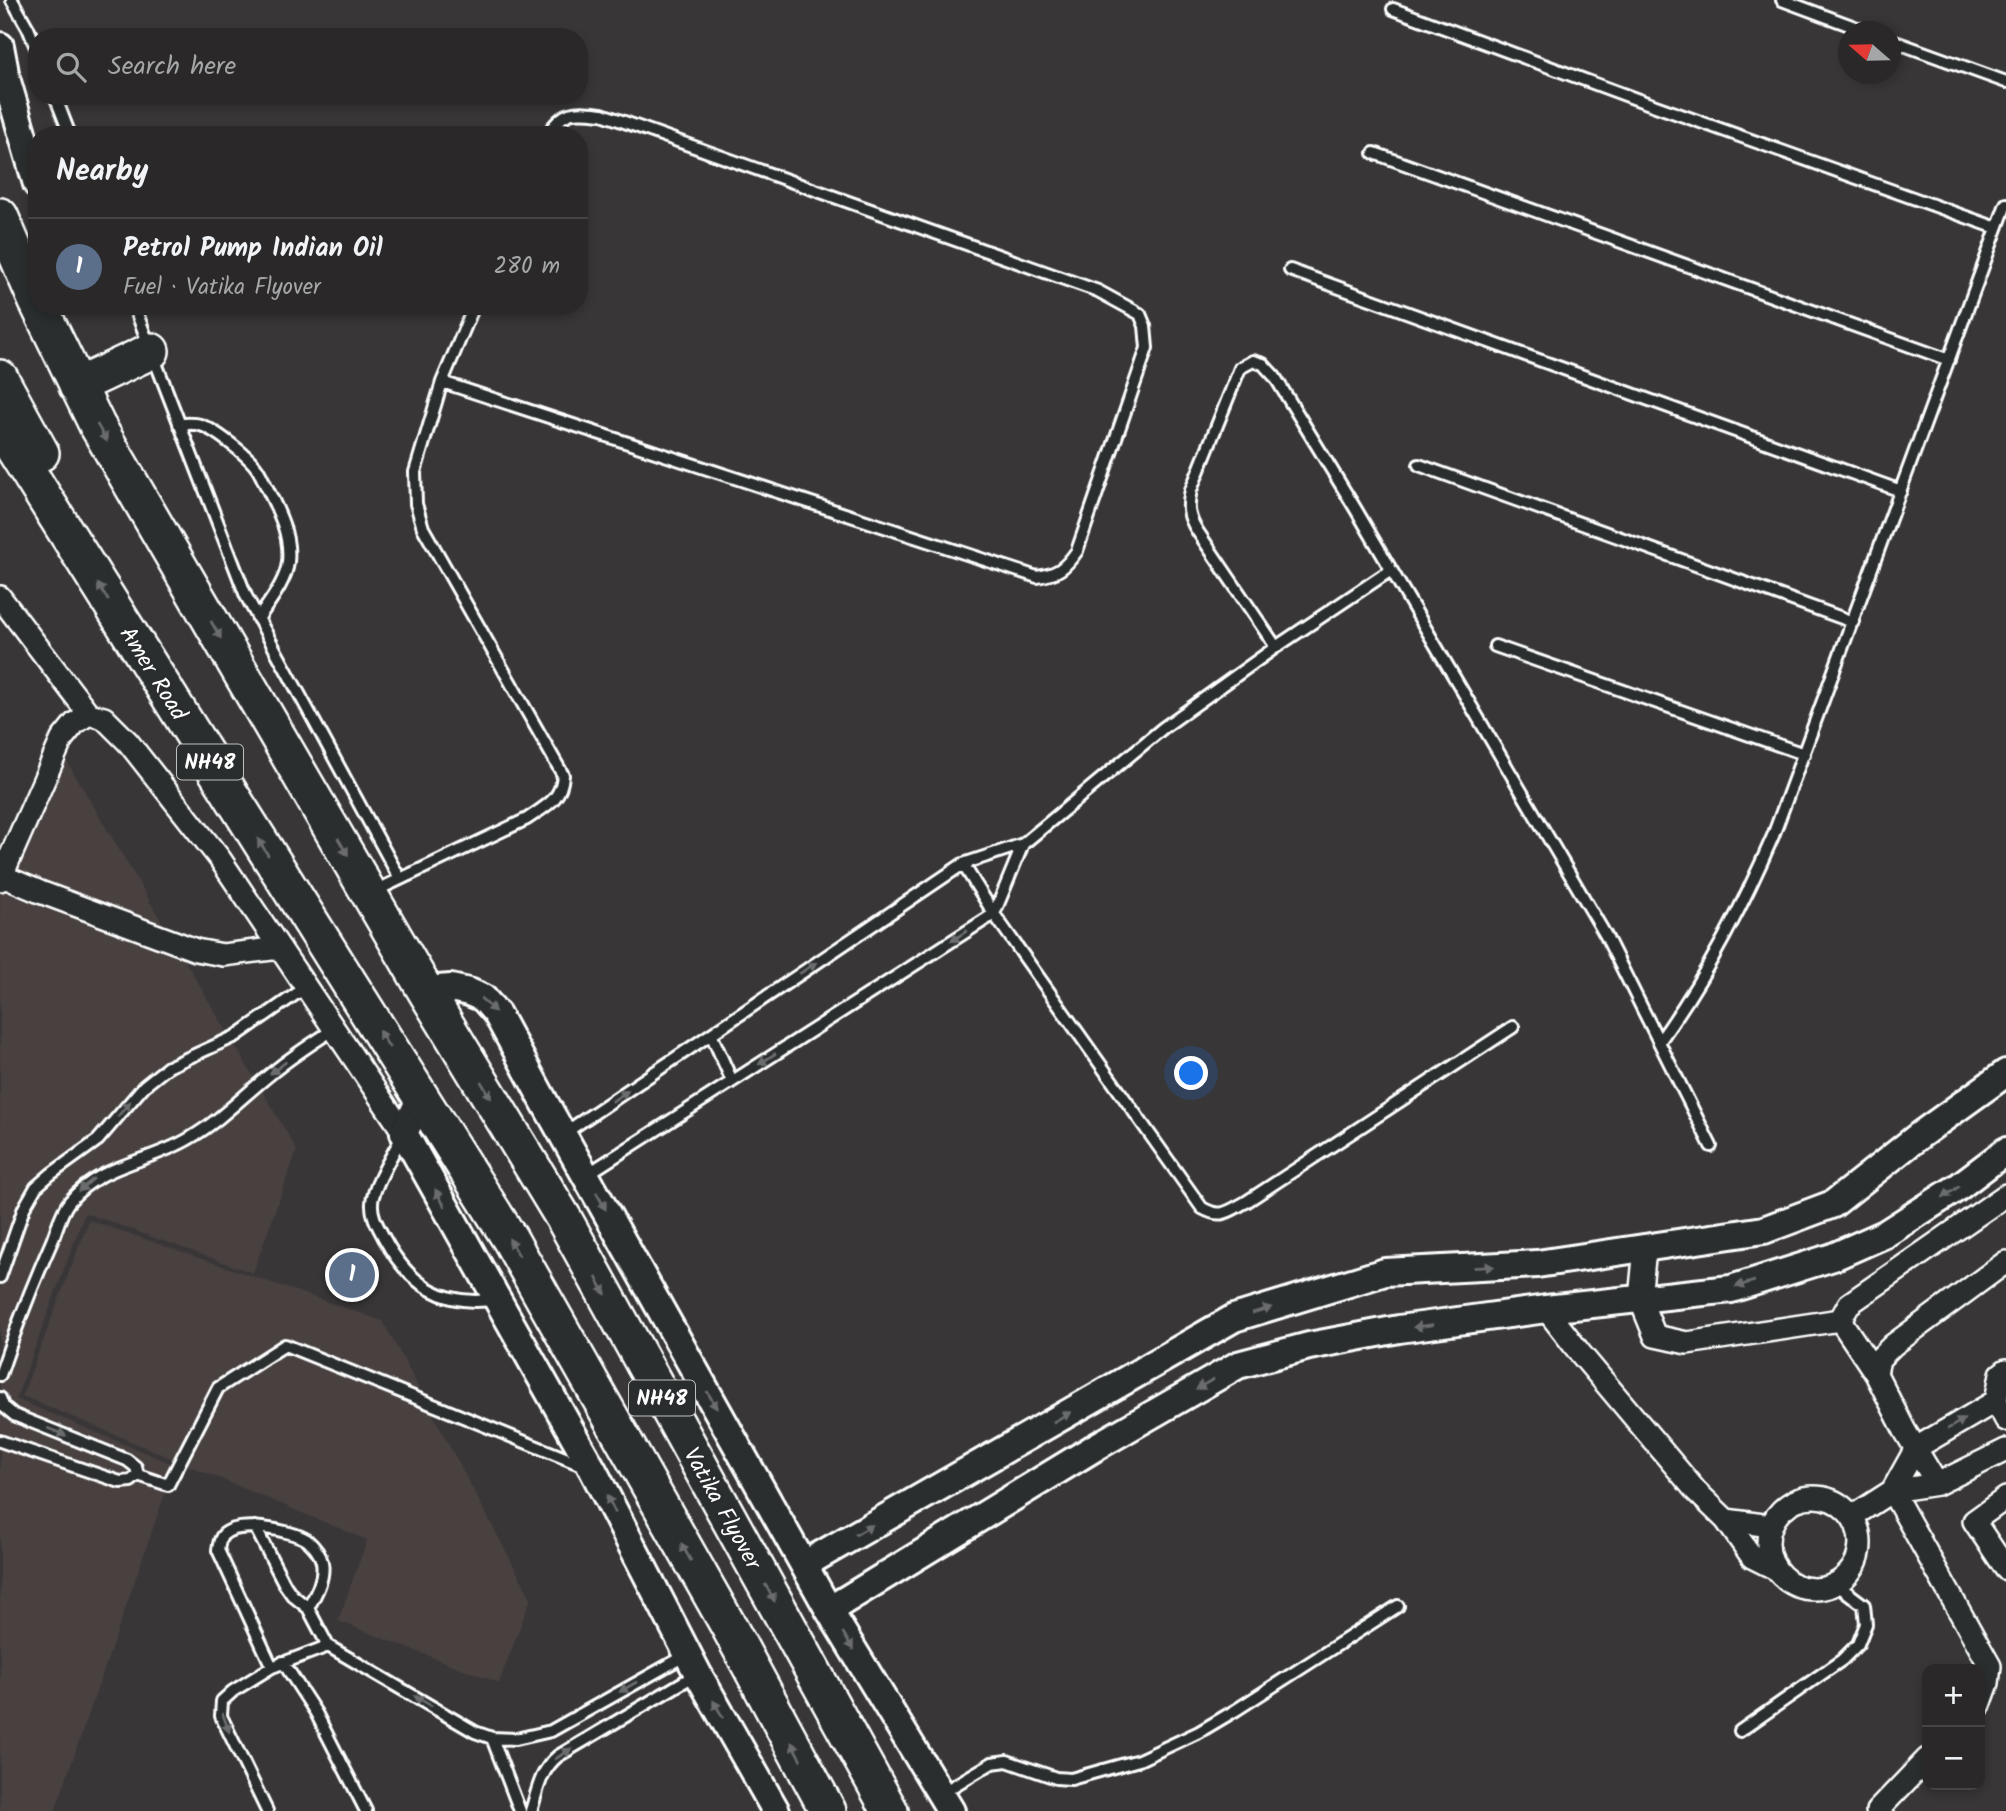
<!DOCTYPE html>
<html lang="en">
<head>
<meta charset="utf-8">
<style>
	:root { --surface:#2a2829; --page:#363435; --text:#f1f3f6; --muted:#a5a6a8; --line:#464446; --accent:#d93025 }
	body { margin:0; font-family:Kalam,sans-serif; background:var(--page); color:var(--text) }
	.controls { position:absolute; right:21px; bottom:21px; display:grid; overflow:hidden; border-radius:14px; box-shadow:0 4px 10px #0003 }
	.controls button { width:63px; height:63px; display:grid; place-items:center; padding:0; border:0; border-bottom:2px solid var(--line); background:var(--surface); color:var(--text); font:35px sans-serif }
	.compass { position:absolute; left:1838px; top:21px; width:63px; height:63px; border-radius:50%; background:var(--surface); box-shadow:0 4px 10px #0003; rotate:290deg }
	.you { position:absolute; left:1192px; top:1074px; width:24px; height:24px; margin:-18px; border:5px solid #fff; border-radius:50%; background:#1a73e8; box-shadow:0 0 0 10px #1a73e833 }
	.badge { display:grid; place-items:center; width:46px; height:46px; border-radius:50%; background:var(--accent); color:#fff; font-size:23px; font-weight:700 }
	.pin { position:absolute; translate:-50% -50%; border:4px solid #fff; box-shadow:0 2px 7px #0006 }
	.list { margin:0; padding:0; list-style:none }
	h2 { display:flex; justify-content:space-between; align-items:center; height:91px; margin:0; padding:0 28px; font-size:30px }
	h2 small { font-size:23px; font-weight:400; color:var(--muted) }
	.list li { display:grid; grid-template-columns:46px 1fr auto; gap:21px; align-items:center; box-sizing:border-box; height:98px; padding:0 28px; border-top:2px solid var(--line) }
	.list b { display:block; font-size:26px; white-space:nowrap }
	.list p { margin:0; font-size:23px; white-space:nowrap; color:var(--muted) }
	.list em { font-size:23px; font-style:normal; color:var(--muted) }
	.icon { flex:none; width:38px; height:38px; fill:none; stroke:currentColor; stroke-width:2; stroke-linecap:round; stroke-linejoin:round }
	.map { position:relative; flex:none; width:2006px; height:1811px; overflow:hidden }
	.search { position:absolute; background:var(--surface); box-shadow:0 4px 10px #0003; left:28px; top:28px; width:560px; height:77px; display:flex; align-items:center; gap:18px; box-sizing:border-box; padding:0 24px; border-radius:28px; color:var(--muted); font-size:26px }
	.panel { position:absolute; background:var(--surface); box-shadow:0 4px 10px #0003; left:28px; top:126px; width:560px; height:189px; border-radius:28px }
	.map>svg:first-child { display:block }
	.built { fill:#484141 }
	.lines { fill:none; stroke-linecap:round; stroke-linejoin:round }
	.service-casing { stroke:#fff; stroke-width:16 }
	.minor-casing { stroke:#fff; stroke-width:26 }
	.tertiary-casing { stroke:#fff; stroke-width:32 }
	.trunk-casing { stroke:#fff; stroke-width:40 }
	.service { stroke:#2a2d2e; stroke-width:10 }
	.minor { stroke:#2a2d2e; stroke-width:21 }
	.tertiary { stroke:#2a2d2e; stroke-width:26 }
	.trunk { stroke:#2a2d2e; stroke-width:35 }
	.oneway { fill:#6a6c6d }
	.labels { text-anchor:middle; stroke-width:5; stroke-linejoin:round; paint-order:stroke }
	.shield { fill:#2a2d2e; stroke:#bfc0c0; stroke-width:2 }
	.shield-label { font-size:21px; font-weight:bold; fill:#fff }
	.street-label { font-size:23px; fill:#fff; stroke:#2a2d2e }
</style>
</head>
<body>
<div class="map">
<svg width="2006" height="1811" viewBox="0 0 2006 1811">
	<rect width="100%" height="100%" fill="#383637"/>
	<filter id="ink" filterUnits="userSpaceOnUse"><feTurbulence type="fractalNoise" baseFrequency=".0143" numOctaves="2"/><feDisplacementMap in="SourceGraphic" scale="14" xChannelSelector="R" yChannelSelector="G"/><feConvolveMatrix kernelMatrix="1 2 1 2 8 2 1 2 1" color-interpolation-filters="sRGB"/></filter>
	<g filter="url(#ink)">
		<!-- built -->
		<path class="built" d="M49 731 297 1150 253 1273 85 1213 16 1399 175 1465 55 1811H0V862Z
			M89 1220 383 1321 531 1598 499 1683 338 1621 367 1540 22 1396Z"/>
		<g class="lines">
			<!-- service casing -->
			<g class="service-casing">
				<path id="service" d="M12 0 28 28 37 50
					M1782 0 1868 32
					M1393 9 1636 99 1997 228
					M1890 40 2006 82
					M55 96 70 135
					M1374 153 1949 360
					M1290 270 1901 491
					M134 306 246 596 400 879
					M442 382 1037 577C1058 574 1065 568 1077 551L1147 348 1145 326 1140 314 1098 291 602 114C574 111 564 109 547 135
					M179 424C186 424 194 423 200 425 213 428 248 456 256 467 260 472 263 480 266 486 278 510 291 535 288 562 286 582 269 602 258 619
					M1419 465 1853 622
					M1495 646 1804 754
					M1276 647 1198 532C1188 517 1187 507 1191 490L1240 368 1253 361 1263 364 1275 377 1355 508 1606 936 1711 1146
					M963 864 994 914 1202 1208C1222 1219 1227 1212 1246 1202L1513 1027
					M373 892 527 819C547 805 561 800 563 775L423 528 416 504 415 472 442 382 474 306
					M711 1034 732 1081
					M1659 1042C1705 978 1742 908 1773 836L2006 204
					M563 1134 963 864 1023 844 1163 728 1276 647 1391 570
					M403 1135C395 1150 372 1188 372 1203 371 1216 379 1228 384 1238 409 1285 444 1308 497 1299
					M586 1175 994 914 1023 844
					M0 1277 24 1208 36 1187 51 1174 98 1140 144 1086 168 1067 236 1036 306 987
					M0 1375C15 1330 33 1284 52 1241 57 1228 61 1212 69 1202 101 1163 149 1163 190 1138 221 1120 245 1094 273 1072 292 1056 313 1043 334 1029
					M0 1398 3 1406 14 1415 127 1460 136 1467 138 1475 131 1481 120 1482 0 1441
					M138 1475 168 1485 218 1388 285 1345 587 1467
					M255 1527 285 1585 292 1595 308 1608 328 1646
					M283 1662 316 1713 366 1811
					M272 1667 218 1550C219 1545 219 1539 223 1535 238 1520 291 1530 307 1540 314 1546 320 1553 322 1562 325 1578 316 1594 308 1608
					M1740 1731 1842 1660 1858 1644 1866 1624 1864 1605 1836 1584
					M492 1738 520 1811
					M940 1794 992 1763 1007 1761 1056 1778 1071 1779 1139 1760 1199 1732 1236 1710 1398 1606
					M267 1811 221 1716 222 1701 233 1691 272 1667 328 1646 475 1732 492 1738 516 1739 551 1731 688 1654
					M531 1811C538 1789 540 1771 558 1756L697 1674"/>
			</g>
			<!-- minor casing -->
			<g class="minor-casing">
				<path id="minor" d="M0 597 89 714
					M0 875 40 892 196 950 223 955 280 948
					M0 880 62 739 75 723 89 714 104 718 128 742 220 859 404 1133
					M1645 1248 1640 1299 1655 1336 1687 1343 1840 1320
					M1546 1309 1580 1353 1696 1491 1726 1520 1752 1557 1776 1569
					M2006 1370 2001 1374 1996 1401 2006 1420
					M1876 1374 1840 1320 1849 1304 2006 1195
					M1937 1484 1905 1431 1876 1374 1879 1359 1893 1345 2006 1262
					M1892 1491 1990 1666 1988 1683 1980 1705
					M1892 1491 1916 1448 1996 1401
					M1768 1543a46 46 0 1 1 92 0a46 46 0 1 1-92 0Z
					M2006 1498 1974 1521 2006 1569
					M1853 1516 1892 1491 1937 1484 2006 1450
					M1726 1520 1771 1526
					M1877 1811 1927 1759"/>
			</g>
			<!-- tertiary casing -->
			<g class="tertiary-casing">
				<path id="tertiary" d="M0 46 6 78 37 184
					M425 990 451 988 469 992 483 998 497 1014 545 1103 829 1610 951 1811
					M421 1097 404 1133 593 1470 698 1674 776 1811
					M805 1564 1234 1318 1385 1272 1537 1264 1764 1230 1833 1204 1920 1135 2006 1073
					M829 1610 1094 1448 1238 1365 1309 1346 1399 1329 1546 1309 1731 1289 1833 1257 1885 1234 1957 1188 2006 1151"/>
			</g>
			<!-- trunk casing -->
			<g class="trunk-casing">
				<path id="trunk" d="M0 216 37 302
					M39 306 97 425 425 990 564 1219 890 1811
					M0 378 41 453
					M77 386 151 351
					M0 427 510 1239 728 1625 828 1811"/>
			</g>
			<!-- service -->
			<use href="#service" class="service"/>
			<!-- minor -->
			<use href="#minor" class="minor"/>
			<!-- tertiary -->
			<use href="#tertiary" class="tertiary"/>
			<!-- trunk -->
			<use href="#trunk" class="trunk"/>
		</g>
		<!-- one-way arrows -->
		<defs><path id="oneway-solid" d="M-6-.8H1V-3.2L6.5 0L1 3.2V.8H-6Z" transform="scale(1.75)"/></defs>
		<g class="oneway">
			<use href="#oneway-solid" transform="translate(102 433) rotate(60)"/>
			<use href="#oneway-solid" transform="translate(103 592) rotate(-122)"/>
			<use href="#oneway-solid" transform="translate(216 630) rotate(60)"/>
			<use href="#oneway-solid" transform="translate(263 847) rotate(-122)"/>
			<use href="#oneway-solid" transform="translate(343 847) rotate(60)"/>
			<use href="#oneway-solid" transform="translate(959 936) rotate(147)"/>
			<use href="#oneway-solid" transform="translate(808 968) rotate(-34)"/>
			<use href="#oneway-solid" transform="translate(488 1005) rotate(43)"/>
			<use href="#oneway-solid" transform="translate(384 1039) rotate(-122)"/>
			<use href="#oneway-solid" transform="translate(767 1059) rotate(147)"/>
			<use href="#oneway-solid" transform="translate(278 1068) rotate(143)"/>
			<use href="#oneway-solid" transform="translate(486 1090) rotate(59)"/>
			<use href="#oneway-solid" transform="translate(620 1096) rotate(-34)"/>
			<use href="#oneway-solid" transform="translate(124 1109) rotate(-51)"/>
			<use href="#oneway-solid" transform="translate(86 1185) rotate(139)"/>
			<use href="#oneway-solid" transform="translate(1951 1192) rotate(146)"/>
			<use href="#oneway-solid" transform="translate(440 1198) rotate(-119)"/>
			<use href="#oneway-solid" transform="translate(601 1201) rotate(61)"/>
			<use href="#oneway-solid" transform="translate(514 1247) rotate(-120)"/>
			<use href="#oneway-solid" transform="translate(1484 1267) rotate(-3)"/>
			<use href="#oneway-solid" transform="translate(1745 1284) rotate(163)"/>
			<use href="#oneway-solid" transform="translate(601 1286) rotate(61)"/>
			<use href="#oneway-solid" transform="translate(1262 1310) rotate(-17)"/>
			<use href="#oneway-solid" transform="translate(1423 1326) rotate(172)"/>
			<use href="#oneway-solid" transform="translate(1205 1384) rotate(150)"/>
			<use href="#oneway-solid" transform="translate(712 1400) rotate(61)"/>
			<use href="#oneway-solid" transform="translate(1062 1417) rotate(-30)"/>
			<use href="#oneway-solid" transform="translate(1956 1424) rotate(-31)"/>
			<use href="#oneway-solid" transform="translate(57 1432) rotate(22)"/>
			<use href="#oneway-solid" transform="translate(611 1504) rotate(-117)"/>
			<use href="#oneway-solid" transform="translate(864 1530) rotate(-30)"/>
			<use href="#oneway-solid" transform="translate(686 1552) rotate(-119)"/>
			<use href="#oneway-solid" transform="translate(770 1593) rotate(61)"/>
			<use href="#oneway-solid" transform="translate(848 1641) rotate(59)"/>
			<use href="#oneway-solid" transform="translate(628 1687) rotate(150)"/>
			<use href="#oneway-solid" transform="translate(423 1701) rotate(-150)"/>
			<use href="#oneway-solid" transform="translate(718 1709) rotate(-120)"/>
			<use href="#oneway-solid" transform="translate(226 1723) rotate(70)"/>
			<use href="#oneway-solid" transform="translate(796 1751) rotate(-118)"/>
			<use href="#oneway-solid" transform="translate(563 1754) rotate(-33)"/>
		</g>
	</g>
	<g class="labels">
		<!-- shield labels -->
		<g class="shield">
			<rect x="177" y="744.5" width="66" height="35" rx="5"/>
			<rect x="629" y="1380.5" width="66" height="35" rx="5"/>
		</g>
		<g class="shield-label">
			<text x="210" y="769">NH48</text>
			<text x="662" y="1405">NH48</text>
		</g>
		<!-- street labels -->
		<g class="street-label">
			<text transform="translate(154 673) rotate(58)" y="8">Amer Road</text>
			<text transform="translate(723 1508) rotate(61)" y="8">Vatika Flyover</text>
		</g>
	</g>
</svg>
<div class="controls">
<button>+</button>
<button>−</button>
</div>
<svg class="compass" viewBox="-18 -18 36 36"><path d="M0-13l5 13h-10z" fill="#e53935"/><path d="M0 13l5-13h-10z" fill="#a5a6a8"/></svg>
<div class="you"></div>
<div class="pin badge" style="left:352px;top:1275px;background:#5c6f8a">1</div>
<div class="search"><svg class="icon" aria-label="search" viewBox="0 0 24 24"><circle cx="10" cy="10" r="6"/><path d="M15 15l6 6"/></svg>Search here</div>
<section class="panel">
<h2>Nearby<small></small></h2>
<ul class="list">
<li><span class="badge" style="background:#5c6f8a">1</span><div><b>Petrol Pump Indian Oil</b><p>Fuel · Vatika Flyover</p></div><em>280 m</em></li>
</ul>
</section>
</div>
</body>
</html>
